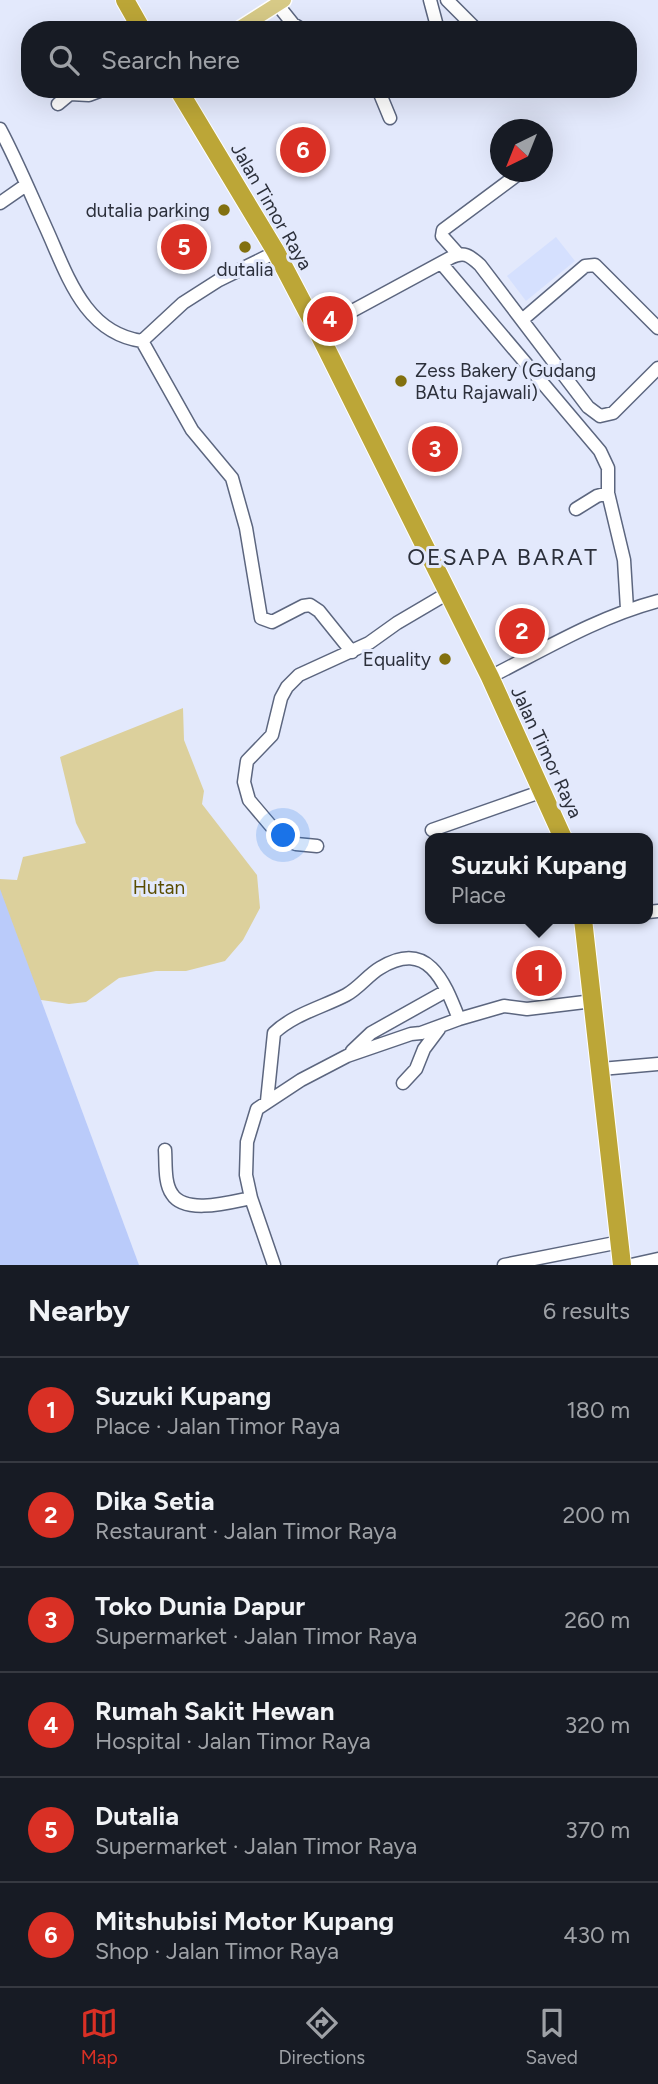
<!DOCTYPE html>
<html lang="en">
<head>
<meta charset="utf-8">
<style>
	:root { --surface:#171b24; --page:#20242c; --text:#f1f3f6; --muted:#9ea1a6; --line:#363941; --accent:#d93025 }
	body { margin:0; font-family:Figtree,sans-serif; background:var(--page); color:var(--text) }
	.compass { position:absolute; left:490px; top:119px; width:63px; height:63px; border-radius:50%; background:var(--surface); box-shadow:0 7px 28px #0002; rotate:223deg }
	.you { position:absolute; left:284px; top:836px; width:24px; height:24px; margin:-18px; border:5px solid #fff; border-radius:50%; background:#1a73e8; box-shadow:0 0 0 10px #1a73e833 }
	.badge { display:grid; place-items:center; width:46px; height:46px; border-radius:50%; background:var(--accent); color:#fff; font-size:23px; font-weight:700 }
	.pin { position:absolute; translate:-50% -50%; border:4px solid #fff; box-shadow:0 2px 7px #0006 }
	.popup { position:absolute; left:425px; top:833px; width:228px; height:91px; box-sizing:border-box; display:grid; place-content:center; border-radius:14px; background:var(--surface); filter:drop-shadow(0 2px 5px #0005); font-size:23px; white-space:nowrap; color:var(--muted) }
	.popup b { font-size:26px; color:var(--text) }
	.popup::after { content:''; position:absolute; left:50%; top:100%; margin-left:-14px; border:14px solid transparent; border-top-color:var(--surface) }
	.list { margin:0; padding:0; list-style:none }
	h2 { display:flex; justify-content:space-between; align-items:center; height:91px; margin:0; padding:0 28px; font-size:30px }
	h2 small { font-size:23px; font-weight:400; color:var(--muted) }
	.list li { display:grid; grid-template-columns:46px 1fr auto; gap:21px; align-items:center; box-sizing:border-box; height:105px; padding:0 28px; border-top:2px solid var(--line) }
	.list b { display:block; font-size:26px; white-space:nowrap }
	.list p { margin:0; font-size:23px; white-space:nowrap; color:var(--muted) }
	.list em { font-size:23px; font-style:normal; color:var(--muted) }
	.icon { flex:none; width:38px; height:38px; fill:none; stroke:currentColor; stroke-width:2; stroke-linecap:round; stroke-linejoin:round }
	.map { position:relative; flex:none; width:658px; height:1265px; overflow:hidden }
	.search { position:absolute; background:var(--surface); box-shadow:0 7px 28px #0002; left:21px; right:21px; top:21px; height:77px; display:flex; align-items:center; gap:18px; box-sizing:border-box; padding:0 24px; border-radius:28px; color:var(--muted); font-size:26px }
	.sheet { height:721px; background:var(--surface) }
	nav { display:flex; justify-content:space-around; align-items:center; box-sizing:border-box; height:98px; border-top:2px solid var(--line); background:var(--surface); font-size:19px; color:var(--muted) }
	nav a { display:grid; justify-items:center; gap:4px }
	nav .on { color:var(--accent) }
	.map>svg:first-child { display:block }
	.built { fill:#d5e0fe }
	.green { fill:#dcd09c }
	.water { fill:#bacbfa }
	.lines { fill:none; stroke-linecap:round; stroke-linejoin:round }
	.minor-casing { stroke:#5c667f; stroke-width:15 }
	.major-casing { stroke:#fff; stroke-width:17 }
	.highway-casing { stroke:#fff; stroke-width:20 }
	.minor { stroke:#fff; stroke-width:12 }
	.major { stroke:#d7ca87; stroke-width:14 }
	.highway { stroke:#bca637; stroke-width:18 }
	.poi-dot { fill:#82700f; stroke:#e3e9fc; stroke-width:2.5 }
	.labels { text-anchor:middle; stroke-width:6; stroke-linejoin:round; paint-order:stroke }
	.street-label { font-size:19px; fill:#2c303b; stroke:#e3e9fc }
	.poi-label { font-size:19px; fill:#2c303b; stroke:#e3e9fc; text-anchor:end }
	.park-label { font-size:19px; fill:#594c00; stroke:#e3e9fc }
	.quarter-label { font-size:23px; letter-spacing:2px; fill:#2c303b; stroke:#e3e9fc }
</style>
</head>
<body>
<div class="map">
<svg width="658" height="1265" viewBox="0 0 658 1265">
	<rect width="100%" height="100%" fill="#e3e9fc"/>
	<!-- built -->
	<path class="built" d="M556 237 575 261 526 301 507 276Z"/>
	<!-- green -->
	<path class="green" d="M183 708 184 740 204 791 202 804 257 875 260 908 243 940 225 961 186 971H156L119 978 86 1002 69 1004 0 994V879L17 880 23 857 86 843 76 823 60 757Z"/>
	<!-- water -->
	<path class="water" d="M0 889 139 1265H0Z"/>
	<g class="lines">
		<!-- minor casing -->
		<g class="minor-casing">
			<path id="minor" d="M430 0 438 30
				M447 0 477 30
				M277 4 293 24 303 30
				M378 89 390 118
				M58 104 70 94 89 95 105 89
				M0 129C17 161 31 195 46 228 67 274 84 333 142 341L183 303 219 280 276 252
				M0 203 26 185
				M458 254 442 236 443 230 521 172
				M441 263 600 451 608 468V493
				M522 320 585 266 595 265 658 328
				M317 330 450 258C464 251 469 255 480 265L588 407 600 416 613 413 658 368
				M142 341 192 430 232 478 246 528 261 618 272 622 303 606 310 605 319 611 352 652
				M576 509 597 496 608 493 624 560 627 609
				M490 677C545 649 598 617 658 601
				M432 830 543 791
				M317 846 296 844 282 839 249 800 244 782 247 761 272 735 281 698 287 687 299 675 369 643 397 623 448 593
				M648 912 658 911
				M352 1051 371 1033 446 991
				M601 1069 658 1064
				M403 1083 416 1069 424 1049 439 1029
				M267 1101 274 1033C294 1014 323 1007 346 995 359 988 368 975 380 968 428 939 444 981 459 1019
				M165 1150C166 1163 164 1183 172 1194 185 1215 231 1202 251 1198
				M274 1265 251 1198 246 1175 247 1142 257 1109 301 1080 347 1056 411 1034 421 1033 459 1019 504 1006 527 1009 593 1001
				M504 1265 620 1242
				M631 1265 658 1259"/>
		</g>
		<!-- major casing -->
		<g class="major-casing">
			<path id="major" d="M237 30 284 0"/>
		</g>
		<!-- highway casing -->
		<g class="highway-casing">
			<path id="highway" d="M125 0 142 30
				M178 89 276 252 317 330 490 677 563 838
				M583 919 622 1265"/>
		</g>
		<!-- minor -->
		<use href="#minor" class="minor"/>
		<!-- major -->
		<use href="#major" class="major"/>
		<!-- highway -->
		<use href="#highway" class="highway"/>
	</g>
	<!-- markers -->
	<g class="poi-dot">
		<circle cx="224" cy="210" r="7"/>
		<circle cx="245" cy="247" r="7"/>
		<circle cx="401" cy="381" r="7"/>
		<circle cx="445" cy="659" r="7"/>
	</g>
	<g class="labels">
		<!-- street labels -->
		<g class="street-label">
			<text transform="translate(272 206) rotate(60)" y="7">Jalan Timor Raya</text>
			<text transform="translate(547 752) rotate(65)" y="7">Jalan Timor Raya</text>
		</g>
		<!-- poi labels -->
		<g class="poi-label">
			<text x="210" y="217">dutalia parking</text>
			<text x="245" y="276" text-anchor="middle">dutalia</text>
			<text x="415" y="377" text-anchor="start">Zess Bakery (Gudang<tspan x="415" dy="22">BAtu Rajawali)</tspan></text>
			<text x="431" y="666">Equality</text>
		</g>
		<!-- park labels -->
		<g class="park-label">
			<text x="159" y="894">Hutan</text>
		</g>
		<!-- quarter labels -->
		<g class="quarter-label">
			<text x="503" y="565">OESAPA BARAT</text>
		</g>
	</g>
</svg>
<svg class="compass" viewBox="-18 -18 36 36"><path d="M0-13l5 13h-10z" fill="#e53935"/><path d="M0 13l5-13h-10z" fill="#9ea1a6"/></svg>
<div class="you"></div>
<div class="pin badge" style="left:539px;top:973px">1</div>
<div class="popup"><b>Suzuki Kupang</b>Place</div>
<div class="pin badge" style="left:522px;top:631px">2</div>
<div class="pin badge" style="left:435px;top:449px">3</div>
<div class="pin badge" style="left:330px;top:319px">4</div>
<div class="pin badge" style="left:184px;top:247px">5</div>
<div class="pin badge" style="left:303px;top:150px">6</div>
<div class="search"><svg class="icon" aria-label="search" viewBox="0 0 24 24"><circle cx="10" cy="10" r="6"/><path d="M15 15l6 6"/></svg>Search here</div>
</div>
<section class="sheet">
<h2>Nearby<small>6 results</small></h2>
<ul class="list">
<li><span class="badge">1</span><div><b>Suzuki Kupang</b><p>Place · Jalan Timor Raya</p></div><em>180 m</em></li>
<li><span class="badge">2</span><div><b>Dika Setia</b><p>Restaurant · Jalan Timor Raya</p></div><em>200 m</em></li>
<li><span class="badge">3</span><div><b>Toko Dunia Dapur</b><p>Supermarket · Jalan Timor Raya</p></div><em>260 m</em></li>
<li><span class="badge">4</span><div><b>Rumah Sakit Hewan</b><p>Hospital · Jalan Timor Raya</p></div><em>320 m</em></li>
<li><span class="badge">5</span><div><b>Dutalia</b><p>Supermarket · Jalan Timor Raya</p></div><em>370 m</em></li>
<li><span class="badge">6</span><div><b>Mitshubisi Motor Kupang</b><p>Shop · Jalan Timor Raya</p></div><em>430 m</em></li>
</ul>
</section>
<nav>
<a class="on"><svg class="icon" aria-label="map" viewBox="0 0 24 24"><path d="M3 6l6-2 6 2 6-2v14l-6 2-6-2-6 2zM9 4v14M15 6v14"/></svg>Map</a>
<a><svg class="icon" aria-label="directions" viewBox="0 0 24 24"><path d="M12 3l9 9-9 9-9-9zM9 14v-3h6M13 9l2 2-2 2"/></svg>Directions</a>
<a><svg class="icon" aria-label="saved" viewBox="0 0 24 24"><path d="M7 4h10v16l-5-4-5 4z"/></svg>Saved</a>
</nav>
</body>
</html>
